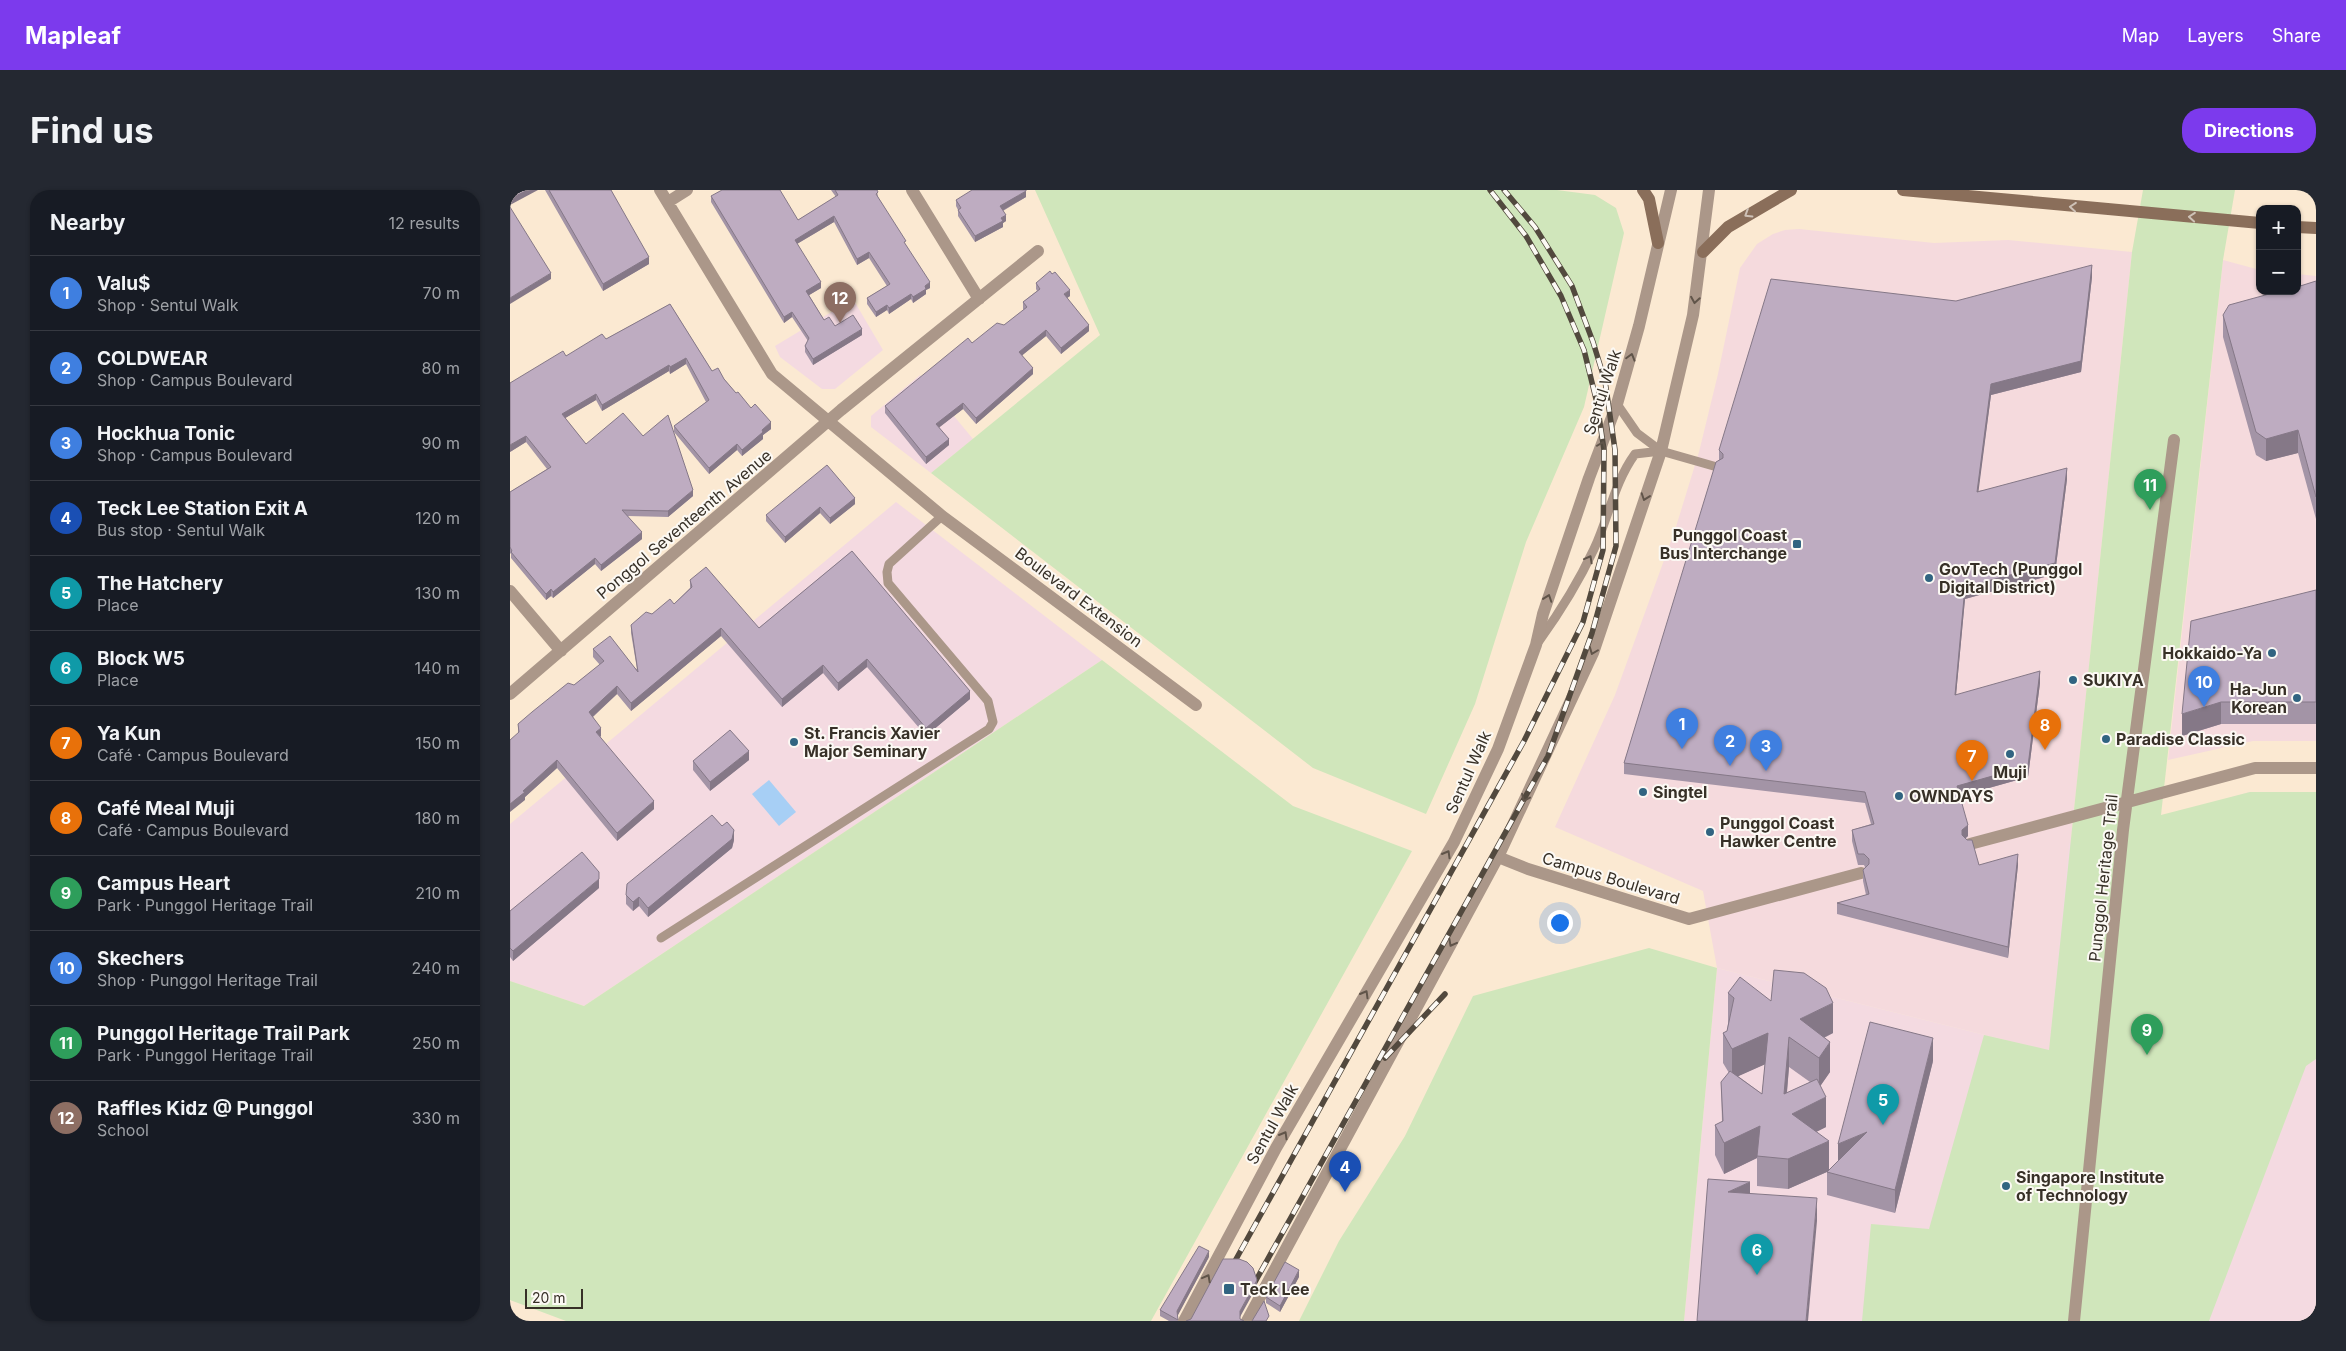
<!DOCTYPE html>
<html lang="en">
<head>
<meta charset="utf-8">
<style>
	:root { --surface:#171b24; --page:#242831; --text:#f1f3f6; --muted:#9ea1a6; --line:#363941; --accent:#7c3aed }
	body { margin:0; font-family:Inter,sans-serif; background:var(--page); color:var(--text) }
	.controls { position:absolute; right:15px; top:15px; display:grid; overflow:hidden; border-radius:10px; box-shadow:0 1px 4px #0004 }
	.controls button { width:45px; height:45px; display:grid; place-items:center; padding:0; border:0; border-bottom:1px solid var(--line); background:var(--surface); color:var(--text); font:25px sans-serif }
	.scale { position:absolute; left:15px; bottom:12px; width:58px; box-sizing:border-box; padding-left:5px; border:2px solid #373027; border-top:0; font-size:14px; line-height:18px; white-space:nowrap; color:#373027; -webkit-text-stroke:4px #fcf9f4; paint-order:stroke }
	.you { position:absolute; left:1049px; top:732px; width:18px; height:18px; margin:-12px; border:4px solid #fff; border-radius:50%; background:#1a73e8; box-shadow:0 0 0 8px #1a73e833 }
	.badge { display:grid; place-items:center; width:32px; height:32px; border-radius:50%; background:var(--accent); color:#fff; font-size:16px; font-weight:700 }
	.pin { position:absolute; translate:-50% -41px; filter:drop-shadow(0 1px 2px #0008) }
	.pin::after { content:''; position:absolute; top:26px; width:18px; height:15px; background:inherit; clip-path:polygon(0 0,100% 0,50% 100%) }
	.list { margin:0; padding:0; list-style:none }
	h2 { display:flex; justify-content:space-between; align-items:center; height:65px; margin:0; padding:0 20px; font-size:21px }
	h2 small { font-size:16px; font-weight:400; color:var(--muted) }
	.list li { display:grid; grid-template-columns:32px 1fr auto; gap:15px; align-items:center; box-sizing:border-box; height:75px; padding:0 20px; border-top:1px solid var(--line) }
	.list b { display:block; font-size:19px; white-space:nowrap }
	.list p { margin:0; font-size:16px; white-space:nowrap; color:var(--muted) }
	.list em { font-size:16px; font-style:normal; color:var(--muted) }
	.map { position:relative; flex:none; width:1806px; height:1131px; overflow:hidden; border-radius:20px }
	header { display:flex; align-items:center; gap:30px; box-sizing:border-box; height:70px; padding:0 25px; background:var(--accent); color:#fff }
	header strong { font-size:24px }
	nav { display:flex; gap:28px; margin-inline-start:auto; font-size:18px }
	.intro { display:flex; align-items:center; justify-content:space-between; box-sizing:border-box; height:120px; padding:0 30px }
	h1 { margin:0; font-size:35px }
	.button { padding:12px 22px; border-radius:20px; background:var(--accent); color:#fff; font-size:18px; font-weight:700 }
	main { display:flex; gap:30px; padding:0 30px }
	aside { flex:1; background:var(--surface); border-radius:20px; box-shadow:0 1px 4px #0004 }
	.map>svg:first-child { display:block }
	.commercial { fill:#f5dadd }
	.education { fill:#f4dae1 }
	.green { fill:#d0e6bb }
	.water { fill:#a7cff5 }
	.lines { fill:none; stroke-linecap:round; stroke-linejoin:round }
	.service { stroke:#ab9789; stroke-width:9 }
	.pedestrian { stroke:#ab9789; stroke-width:12 }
	.minor { stroke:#ab9789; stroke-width:12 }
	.secondary { stroke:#8a6e5a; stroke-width:12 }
	.rail-casing { stroke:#52493e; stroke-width:5.5 }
	.rail { stroke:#fcf9f4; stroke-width:4; stroke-dasharray:11; stroke-linecap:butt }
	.wall { fill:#a394a6; fill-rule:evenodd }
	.shaded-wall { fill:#857887 }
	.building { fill:#beacc1; stroke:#857887 }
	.oneway { stroke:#cec1b6 }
	.oneway2 { stroke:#605449 }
	.poi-dot { fill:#316481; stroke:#fcf9f4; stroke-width:2 }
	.labels { text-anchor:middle; stroke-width:4; stroke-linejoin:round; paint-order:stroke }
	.street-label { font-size:16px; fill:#373027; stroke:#fcf9f4 }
	.poi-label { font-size:16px; font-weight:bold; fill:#373027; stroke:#fcf9f4; text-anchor:start }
</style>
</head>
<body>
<header>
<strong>Mapleaf</strong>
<nav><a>Map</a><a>Layers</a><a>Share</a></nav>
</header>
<div class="intro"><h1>Find us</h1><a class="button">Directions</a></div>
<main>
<aside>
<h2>Nearby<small>12 results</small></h2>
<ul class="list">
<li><span class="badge" style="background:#3f7fe0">1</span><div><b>Valu$</b><p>Shop · Sentul Walk</p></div><em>70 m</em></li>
<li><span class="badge" style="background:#3f7fe0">2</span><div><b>COLDWEAR</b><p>Shop · Campus Boulevard</p></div><em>80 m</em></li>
<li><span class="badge" style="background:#3f7fe0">3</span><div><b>Hockhua Tonic</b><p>Shop · Campus Boulevard</p></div><em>90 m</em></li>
<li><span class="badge" style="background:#1a4fb4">4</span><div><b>Teck Lee Station Exit A</b><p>Bus stop · Sentul Walk</p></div><em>120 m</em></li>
<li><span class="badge" style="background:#0f9aa8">5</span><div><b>The Hatchery</b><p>Place</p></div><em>130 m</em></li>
<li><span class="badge" style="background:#0f9aa8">6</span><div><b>Block W5</b><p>Place</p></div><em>140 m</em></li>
<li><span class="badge" style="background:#e8710a">7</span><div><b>Ya Kun</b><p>Café · Campus Boulevard</p></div><em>150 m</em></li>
<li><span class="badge" style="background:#e8710a">8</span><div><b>Café Meal Muji</b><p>Café · Campus Boulevard</p></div><em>180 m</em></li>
<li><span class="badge" style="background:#2e9e5b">9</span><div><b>Campus Heart</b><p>Park · Punggol Heritage Trail</p></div><em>210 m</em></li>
<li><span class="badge" style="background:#3f7fe0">10</span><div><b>Skechers</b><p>Shop · Punggol Heritage Trail</p></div><em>240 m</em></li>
<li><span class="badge" style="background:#2e9e5b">11</span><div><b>Punggol Heritage Trail Park</b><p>Park · Punggol Heritage Trail</p></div><em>250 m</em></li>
<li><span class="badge" style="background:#8d6e63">12</span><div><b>Raffles Kidz @ Punggol</b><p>School</p></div><em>330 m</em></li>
</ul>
</aside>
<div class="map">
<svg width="1806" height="1131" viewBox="0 0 1806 1131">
	<rect width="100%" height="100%" fill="#fbe9d2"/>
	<!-- commercial -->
	<path class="commercial" d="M1289 39 1424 53 1498 50 1622 62 1539 861 1207 778 1193 701 1045 637 1105 505 1165 340 1189 262 1208 184 1230 78 1247 54 1263 44 1275 40Z
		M1713 70 1750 80V101H1787V84L1806 86V551H1743L1658 570Z"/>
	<!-- education -->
	<path class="education" d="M343 109 373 160 325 199H312L270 167 265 156Z
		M410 185 463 249 421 283 361 237V226Z
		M386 312 592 470 74 816 0 791V634Z
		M1740 602H1806V1131H1174L1207 778 1539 861 1559 653Z"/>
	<!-- green -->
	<path class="green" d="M525 0H1047L1085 5 1106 18 1114 43 1074 217 1016 352 965 514 916 624 803 578 421 283 590 145Z
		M1633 0H1725L1713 70 1651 625 1740 602H1806V869L1796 876 1699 1131H1352L1361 1034 1419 1039 1474 845 1539 860 1622 62Z
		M592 470 783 616 902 661 641 1131H56L0 1110V791L74 816Z
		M1139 758 1207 778 1174 1131H789L829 1051 895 946 963 806Z"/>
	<!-- water -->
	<path class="water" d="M259 590 286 622 269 636 242 604Z"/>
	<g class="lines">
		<!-- service -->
		<path class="service" d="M1107 214 1127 243 1151 261 1207 277
			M1029 451C1050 422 1069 391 1084 359 1099 327 1104 293 1125 264L1151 261
			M151 748 479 539 483 532 478 511 378 393 377 382 379 374 432 326"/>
		<!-- pedestrian -->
		<path class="pedestrian" d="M1460 654 1745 578H1806
			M988 667 1018 679 1179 729 1351 683
			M1564 1131 1613 640 1664 250"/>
		<!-- minor -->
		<path class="minor" d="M150 0 262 184 432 326 686 515
			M402 0 469 109
			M158 12 177 0
			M0 401 51 461
			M0 504 331 220 528 61
			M674 1131 766 958 944 652 988 559 1026 455 1033 424 1079 288 1107 214 1129 136 1161 0
			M737 1131 988 667 1083 463 1151 261 1183 125 1199 0"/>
		<!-- secondary -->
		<path class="secondary" d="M1133 0 1139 9 1148 53
			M1393 0 1750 33
			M1787 37 1806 38
			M1193 62 1218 37 1281 0"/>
		<!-- rail casing -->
		<g class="rail-casing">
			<path id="rail" d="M875 868 935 804
				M720 1080 1014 551 1073 432 1093 360 1094 260 1087 213 1074 160 1051 106 1016 46 980 0
				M740 1101 1038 566 1082 443 1106 356 1105 260 1095 191 1083 152 1062 96 1025 37 994 0"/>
		</g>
		<!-- rail -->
		<use href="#rail" class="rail"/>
	</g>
	<!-- wall -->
	<path class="wall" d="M35 0H101L139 74 93 101Z
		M321 0H367L368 7 420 98 416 100V104L403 113 401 109 379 124 377 120 366 127 357 114V108L377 96 359 68 347 75 324 32 287 54 311 98 299 105 314 130 325 136 352 145 303 175 295 162V156L298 151 282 127 274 133 201 12V6L288 30 326 7Z
		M516 7 493 21 496 31 493 33V37L465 52 448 26V20L446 16V10Z
		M1582 87 1571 182 1481 205 1468 301 1557 289 1545 384 1455 409 1446 505 1530 493 1518 587 1450 606 1458 646 1456 648 1469 675H1508L1498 768 1327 724V713L1356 705 1353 691V680L1355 677 1354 675H1348L1342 651V640L1361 634 1355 613 1114 584V573L1209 270V260L1446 111Z
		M1806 91V329L1788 263 1756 271 1746 265 1713 147V125Z
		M526 93 560 106 557 108 579 141 551 164 536 146 512 165 523 184 466 234 453 219 429 237 439 255 416 274 375 223V216L462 153 494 135 514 120 513 119V112L527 101 526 99Z
		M160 114 202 181 214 189 226 203 261 239 253 245V249L232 266 227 260 199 284 164 242V236L196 212 176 174 160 184 159 181 92 221 86 210 55 228 76 254 183 306 158 327 118 326 132 349 91 381 85 374 43 408 41 406 36 410 1 368V364L0 363V302L37 279 16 252 0 262 56 166 96 149Z
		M345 308V314L320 334 310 323 275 353 256 331V325Z
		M342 361 460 509 416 546 357 477 328 501 313 483 272 517 211 446 121 521 107 504 83 527 91 546 90 547 144 619 107 651 47 578 15 607V610L8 543V534L64 495 90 475 83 467V459L127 479 121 443V435L142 424 164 414 180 398V390L249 438Z
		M1806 400V534H1711L1672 546Z
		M239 570 200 601 183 580V571Z
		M224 650 222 658 138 727 129 716 123 721 116 714V705Z
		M89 698 3 771 0 767V721Z
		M1218 803 1261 811 1323 843 1314 848 1320 882 1310 896 1316 937 1306 942 1319 981 1423 871 1385 1023 1317 1005V982L1278 999 1247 996V968L1214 984 1205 965V935L1212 932 1211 892 1219 883 1213 873V843L1217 841 1218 834ZM1255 874 1252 904 1228 886ZM1279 877 1300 892 1277 903Z
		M699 1067 667 1126 668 1131H659L650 1126V1120Z
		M789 1087 770 1122 756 1113V1107Z"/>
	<!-- shaded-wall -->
	<path class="shaded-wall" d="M17 0H28L0 15V9Z
		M516 1V7L490 22V16Z
		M496 25V31L493 33V37L465 52V46Z
		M324 26V32L285 55V50Z
		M359 62V68L347 75V69Z
		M139 67V74L93 101V94Z
		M1582 75V87L1571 182 1481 205 1467 313V302L1481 194Z
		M41 83V89L0 114V108Z
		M311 92V98L296 107V101Z
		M420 92V98L416 100V104L403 113V107L415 96Z
		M560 100V106L554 110V104Z
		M401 104V109L379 124V118Z
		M377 115V120L366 127V122Z
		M282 122V127L274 133V127Z
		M579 135V141L551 164V158Z
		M352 139V145L303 175V169Z
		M536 140V146L509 168V162Z
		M176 168V174L160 184V177Z
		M159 175V181L92 221V215Z
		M523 178V184L466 234V228Z
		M86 204V210L52 230V224Z
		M453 213V219L426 240V234Z
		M261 232V239L253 245V249L232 266V260L252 240Z
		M1788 240V263L1756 271V249Z
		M16 246V252L0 262V255Z
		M439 249V255L416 274V267Z
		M227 254V260L199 284V278Z
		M1557 278V289L1545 384 1455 409 1445 516V505L1455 397Z
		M183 300V306L158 327V321Z
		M345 308V314L320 334V328Z
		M310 317V323L275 353V347Z
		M132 342V349L91 381V375Z
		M85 368V374L43 408V402Z
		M41 399V406L36 410V404Z
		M211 438V446L121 521V513Z
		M357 469V477L328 501V493Z
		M313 475V483L272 517V509Z
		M1530 481V493L1518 587 1447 607V596Z
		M107 496V504L79 530V522Z
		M460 501V509L416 546V538Z
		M1711 512V534L1672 546V524Z
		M91 538V546L86 550V542Z
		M239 561V570L200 601V592Z
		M47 570V578L15 607V610L0 622V614L13 601Z
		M144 611V619L107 651V643Z
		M1458 635V646L1452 651V640Z
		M224 640V650L222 658 138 727V718Z
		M1508 664V675L1498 768V757Z
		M89 689V698L3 771V761Z
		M129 707V716L123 721V712Z
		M1323 813V843L1294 857 1290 829Z
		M1258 843V873L1222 889V859Z
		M1279 847V877L1274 934V904Z
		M1423 848V871L1385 1023V1000Z
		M1320 852V882L1309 898V868Z
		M1316 907V937L1282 954V924Z
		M1250 936 1247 968 1214 984V953Z
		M1357 942 1328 977V954Z
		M1319 951V981L1278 999V969Z
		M1240 992V1015L1218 1002Z
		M1307 1008V1031L1298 1131H1296Z
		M699 1061V1067L667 1127V1121Z
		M789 1080V1087L770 1122V1116Z
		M747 1090V1096L730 1127V1121Z"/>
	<!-- building -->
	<path class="building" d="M0 0H17L0 9Z
		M39 0H101L139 67 93 94Z
		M212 0H270L288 30 328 5 325 0H367L368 2 366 4 396 51 394 52 420 92 415 96 416 99 403 107 401 104 379 118 377 115 366 122 357 108 380 94 359 62 347 69 324 26 285 50 311 92 296 101 314 130 319 127 325 136 343 125 352 139 303 169 295 156 299 148 282 122 274 127 201 6Z
		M462 0H516V1L490 16 496 25 491 28 493 31 465 46 448 20 451 18 446 10Z
		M0 17 41 83 0 108Z
		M1582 75 1571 171 1481 194 1467 302 1557 278 1545 373 1455 397 1445 505 1530 481 1518 576 1447 596 1458 635 1452 640V645L1457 650H1462L1469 675 1508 664 1498 757 1327 713 1359 704 1353 680 1359 674V669L1354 664H1348L1342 640 1364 634 1355 602 1114 573 1206 272 1213 268V264L1209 260 1261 89 1446 111Z
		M540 81 542 84 545 82 560 100 554 104 579 135 551 158 536 140 509 162 523 178 466 228 453 213 426 234 439 249 416 267 375 216 458 148 462 153 487 133 494 135 517 117 513 112 530 99 526 93Z
		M1806 91V307L1788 240 1756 249 1746 242 1713 125 1719 115 1770 101H1787V97Z
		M160 114 202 181 208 178 214 189 226 203 228 202 241 218 245 214 261 232 252 240 253 242 232 260 227 254 199 278 164 236 199 210 176 168 160 177 159 175 92 215 86 204 52 224 76 254 113 223 133 246 158 225 183 300 158 321 112 320 132 342 91 375 85 368 43 402 41 399 36 404 1 362 2 361 0 357V302L41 277 16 246 0 255V193L53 161 56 166 92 144 96 149Z
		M317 275 345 308 320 328 310 317 275 347 256 325Z
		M342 361 460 501 416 538 357 469 328 493 313 475 272 509 211 438 121 513 107 496 79 522 91 538 86 542 144 611 107 643 47 570 13 601 15 602 0 614V550L9 542 8 534 22 522 58 493 64 495 94 471 83 459 100 446 128 482 121 435 136 422 142 424 160 409 164 414 182 397 180 390 196 377 249 438Z
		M1806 400V512H1711L1672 524 1681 431Z
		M220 540 239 561 200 592 183 571Z
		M202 625 212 636 217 632 224 640 222 649 138 718 129 707 123 712 116 705 117 694Z
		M72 662 89 682V689L3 761 0 758V721Z
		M1264 780 1294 783 1316 798 1323 813 1290 829 1320 852 1309 868 1279 847 1274 904 1307 889 1316 907 1282 924 1319 951 1278 969 1247 966 1250 936 1214 953 1205 935 1213 931 1211 892 1220 881 1252 904 1258 843 1222 859 1213 843 1217 841 1224 808 1218 803 1230 787 1261 811Z
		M1360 832 1423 848 1385 1000 1317 982 1357 942 1328 954Z
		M1198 989 1240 992 1218 1002 1307 1008 1296 1131H1187Z
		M689 1056 699 1061 667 1121 668 1130 650 1120Z
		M713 1069H729L737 1072 743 1078 747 1090 730 1121V1129L734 1131H676L681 1129Z
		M775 1072 789 1080 770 1116 756 1107Z
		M754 1111 759 1126 756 1131H742Z"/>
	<!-- one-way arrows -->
	<defs><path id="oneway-chevron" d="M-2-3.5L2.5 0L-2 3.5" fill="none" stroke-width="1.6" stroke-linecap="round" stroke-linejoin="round" transform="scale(1.25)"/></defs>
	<g class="oneway">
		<use href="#oneway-chevron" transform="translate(1563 17) rotate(-175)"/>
		<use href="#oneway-chevron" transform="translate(1238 24) rotate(148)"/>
		<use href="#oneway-chevron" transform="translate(1682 27) rotate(-175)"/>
	</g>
	<g class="oneway2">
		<use href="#oneway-chevron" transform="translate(1185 110) rotate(99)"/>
		<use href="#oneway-chevron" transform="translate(1121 167) rotate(-74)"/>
		<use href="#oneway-chevron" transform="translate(1092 255) rotate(-69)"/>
		<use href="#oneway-chevron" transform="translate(1135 307) rotate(109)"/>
		<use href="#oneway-chevron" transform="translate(1079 369) rotate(-61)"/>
		<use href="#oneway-chevron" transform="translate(1038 408) rotate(-71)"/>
		<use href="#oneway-chevron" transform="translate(1083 461) rotate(111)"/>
		<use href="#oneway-chevron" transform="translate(1015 608) rotate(115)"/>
		<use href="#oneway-chevron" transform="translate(937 664) rotate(-60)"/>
		<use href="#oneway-chevron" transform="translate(942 753) rotate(118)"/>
		<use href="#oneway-chevron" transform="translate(855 804) rotate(-60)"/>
		<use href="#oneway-chevron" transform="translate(774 945) rotate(-60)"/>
		<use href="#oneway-chevron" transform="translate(697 1088) rotate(-62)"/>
	</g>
	<!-- markers -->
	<g class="poi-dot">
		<rect x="1282" y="349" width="10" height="10" rx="2.5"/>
		<circle cx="1419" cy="388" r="5"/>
		<circle cx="1762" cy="463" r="5"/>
		<circle cx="1563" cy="490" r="5"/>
		<circle cx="1787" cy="508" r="5"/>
		<circle cx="1596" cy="549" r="5"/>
		<circle cx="284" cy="552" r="5"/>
		<circle cx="1500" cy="564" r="5"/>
		<circle cx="1133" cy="602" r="5"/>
		<circle cx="1389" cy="606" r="5"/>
		<circle cx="1200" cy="642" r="5"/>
		<circle cx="1496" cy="996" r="5"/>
		<rect x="713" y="1093" width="12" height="12" rx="2.5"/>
	</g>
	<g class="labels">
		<!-- street labels -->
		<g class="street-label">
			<text transform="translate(1092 202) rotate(-72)" y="6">Sentul Walk</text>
			<text transform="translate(174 334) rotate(-40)" y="6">Ponggol Seventeenth Avenue</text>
			<text transform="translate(569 407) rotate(37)" y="6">Boulevard Extension</text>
			<text transform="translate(958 582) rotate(-66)" y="6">Sentul Walk</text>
			<text transform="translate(1101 688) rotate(17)" y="6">Campus Boulevard</text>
			<text transform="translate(1593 688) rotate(-84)" y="6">Punggol Heritage Trail</text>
			<text transform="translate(762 934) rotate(-61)" y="6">Sentul Walk</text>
		</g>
		<!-- poi labels -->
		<g class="poi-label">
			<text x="1277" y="351" text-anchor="end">Punggol Coast<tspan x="1277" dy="18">Bus Interchange</tspan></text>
			<text x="1429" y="385">GovTech (Punggol<tspan x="1429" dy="18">Digital District)</tspan></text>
			<text x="1752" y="469" text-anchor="end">Hokkaido-Ya</text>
			<text x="1573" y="496">SUKIYA</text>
			<text x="1777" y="505" text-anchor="end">Ha-Jun<tspan x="1777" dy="18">Korean</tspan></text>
			<text x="294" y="549">St. Francis Xavier<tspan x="294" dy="18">Major Seminary</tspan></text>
			<text x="1606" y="555">Paradise Classic</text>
			<text x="1500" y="588" text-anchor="middle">Muji</text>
			<text x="1143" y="608">Singtel</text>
			<text x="1399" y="612">OWNDAYS</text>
			<text x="1210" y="639">Punggol Coast<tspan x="1210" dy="18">Hawker Centre</tspan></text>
			<text x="1506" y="993">Singapore Institute<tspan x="1506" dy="18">of Technology</tspan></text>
			<text x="730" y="1105">Teck Lee</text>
		</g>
	</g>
</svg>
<div class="controls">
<button>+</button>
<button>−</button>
</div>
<div class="scale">20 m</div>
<div class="you"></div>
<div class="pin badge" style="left:1172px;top:559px;background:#3f7fe0">1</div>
<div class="pin badge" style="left:1220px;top:576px;background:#3f7fe0">2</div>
<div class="pin badge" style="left:1256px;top:581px;background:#3f7fe0">3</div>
<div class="pin badge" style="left:835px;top:1002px;background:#1a4fb4">4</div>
<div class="pin badge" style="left:1373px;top:935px;background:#0f9aa8">5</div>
<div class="pin badge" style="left:1247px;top:1085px;background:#0f9aa8">6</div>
<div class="pin badge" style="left:1462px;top:591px;background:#e8710a">7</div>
<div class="pin badge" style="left:1535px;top:560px;background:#e8710a">8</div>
<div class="pin badge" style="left:1637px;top:865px;background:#2e9e5b">9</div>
<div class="pin badge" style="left:1694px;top:517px;background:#3f7fe0">10</div>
<div class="pin badge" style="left:1640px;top:320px;background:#2e9e5b">11</div>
<div class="pin badge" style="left:330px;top:133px;background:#8d6e63">12</div>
</div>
</main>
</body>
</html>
